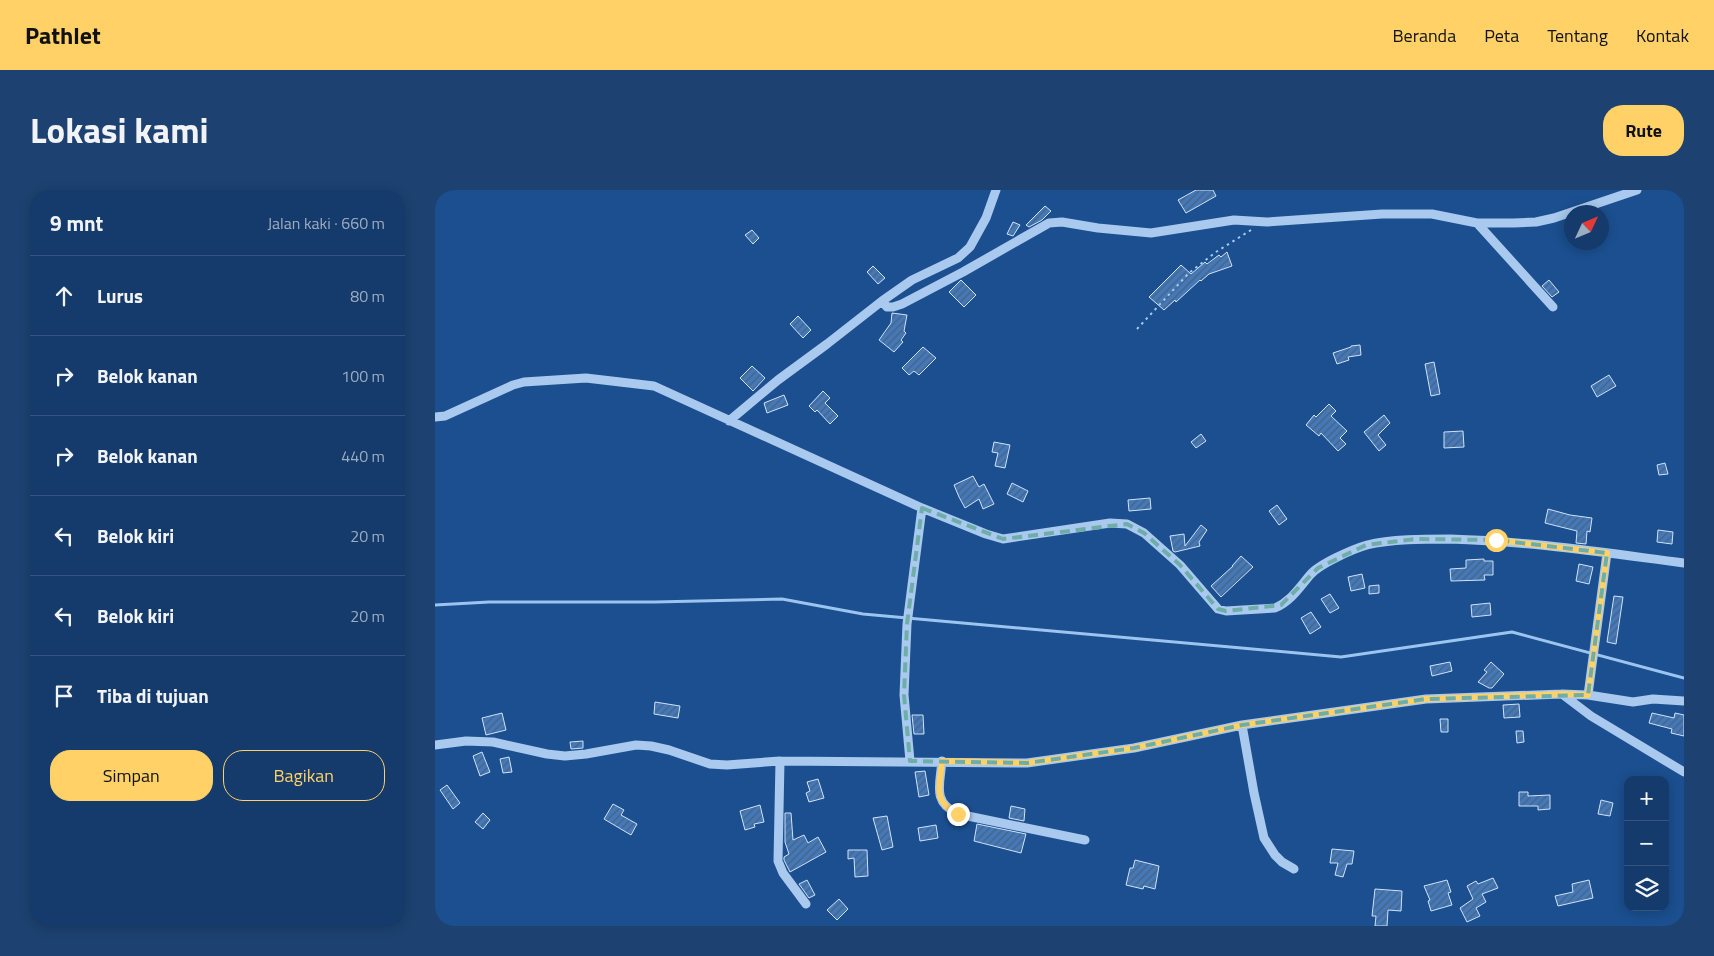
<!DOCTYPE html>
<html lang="id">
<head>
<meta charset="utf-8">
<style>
	:root { --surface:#143b6b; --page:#1d4271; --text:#f1f3f6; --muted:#9dadc1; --line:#33557e; --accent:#ffd166 }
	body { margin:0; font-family:"Titillium Web",sans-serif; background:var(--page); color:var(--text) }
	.controls { position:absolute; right:15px; bottom:15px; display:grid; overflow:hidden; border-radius:10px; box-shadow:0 2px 12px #0003 }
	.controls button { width:45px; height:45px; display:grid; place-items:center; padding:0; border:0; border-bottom:1px solid var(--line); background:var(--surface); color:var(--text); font:25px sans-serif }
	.compass { position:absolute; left:1129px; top:15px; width:45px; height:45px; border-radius:50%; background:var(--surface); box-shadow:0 2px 12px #0003; rotate:46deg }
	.stop { position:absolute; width:15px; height:15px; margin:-11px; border:4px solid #ffd166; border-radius:50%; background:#fff }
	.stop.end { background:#ffd166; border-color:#fff; box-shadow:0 1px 5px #0008 }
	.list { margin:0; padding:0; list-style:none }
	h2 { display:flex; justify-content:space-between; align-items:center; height:65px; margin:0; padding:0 20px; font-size:21px }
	h2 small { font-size:16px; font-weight:400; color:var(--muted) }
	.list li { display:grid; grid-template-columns:32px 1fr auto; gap:15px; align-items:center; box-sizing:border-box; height:80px; padding:0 20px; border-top:1px solid var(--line) }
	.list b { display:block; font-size:19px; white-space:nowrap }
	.list em { font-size:16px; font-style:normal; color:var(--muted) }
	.actions { display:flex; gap:10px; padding:15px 20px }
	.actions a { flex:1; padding:11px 0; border:1px solid var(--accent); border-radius:20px; text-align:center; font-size:18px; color:var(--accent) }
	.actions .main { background:var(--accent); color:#111 }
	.icon { flex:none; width:28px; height:28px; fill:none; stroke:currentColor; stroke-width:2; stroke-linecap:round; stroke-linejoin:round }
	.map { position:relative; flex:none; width:1249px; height:736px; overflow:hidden; border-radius:20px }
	header { display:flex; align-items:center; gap:30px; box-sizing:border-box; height:70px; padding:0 25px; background:var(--accent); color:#111 }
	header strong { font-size:24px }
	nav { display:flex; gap:28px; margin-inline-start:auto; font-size:18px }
	.intro { display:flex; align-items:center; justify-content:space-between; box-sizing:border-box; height:120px; padding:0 30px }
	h1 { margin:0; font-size:35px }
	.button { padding:12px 22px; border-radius:20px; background:var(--accent); color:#111; font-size:18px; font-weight:700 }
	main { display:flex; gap:30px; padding:0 30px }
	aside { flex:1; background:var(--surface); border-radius:20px; box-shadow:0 2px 12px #0003 }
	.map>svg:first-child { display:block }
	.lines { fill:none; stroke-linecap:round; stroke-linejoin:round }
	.stream { stroke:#9cc4f0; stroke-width:3 }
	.building { fill:url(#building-hatch); stroke:#cfe3fa }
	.path { stroke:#a9c9ee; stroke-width:2; stroke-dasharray:2.5 4; stroke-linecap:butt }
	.minor { stroke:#a9c9ee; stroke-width:9 }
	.route { stroke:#ffd166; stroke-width:6 }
	.marked { fill:none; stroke:#6fada8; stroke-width:4; stroke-dasharray:10 6; stroke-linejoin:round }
</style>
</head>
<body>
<header>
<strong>Pathlet</strong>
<nav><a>Beranda</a><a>Peta</a><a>Tentang</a><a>Kontak</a></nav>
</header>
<div class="intro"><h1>Lokasi kami</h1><a class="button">Rute</a></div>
<main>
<aside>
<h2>9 mnt<small>Jalan kaki · 660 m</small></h2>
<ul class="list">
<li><svg class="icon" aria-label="ahead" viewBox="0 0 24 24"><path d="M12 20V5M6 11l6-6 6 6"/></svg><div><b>Lurus</b></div><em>80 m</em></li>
<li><svg class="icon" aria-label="right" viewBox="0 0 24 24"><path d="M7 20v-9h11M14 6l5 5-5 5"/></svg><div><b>Belok kanan</b></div><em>100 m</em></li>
<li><svg class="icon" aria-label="right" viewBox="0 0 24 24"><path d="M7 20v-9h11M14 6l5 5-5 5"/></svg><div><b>Belok kanan</b></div><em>440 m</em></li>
<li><svg class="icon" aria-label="left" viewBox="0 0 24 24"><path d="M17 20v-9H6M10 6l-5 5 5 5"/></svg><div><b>Belok kiri</b></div><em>20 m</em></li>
<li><svg class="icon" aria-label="left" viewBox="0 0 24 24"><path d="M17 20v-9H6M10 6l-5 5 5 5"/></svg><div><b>Belok kiri</b></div><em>20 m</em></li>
<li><svg class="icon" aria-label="arrive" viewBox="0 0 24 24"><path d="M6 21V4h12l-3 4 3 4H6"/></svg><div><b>Tiba di tujuan</b></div></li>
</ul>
<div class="actions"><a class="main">Simpan</a><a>Bagikan</a></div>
</aside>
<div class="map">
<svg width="1249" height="736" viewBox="0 0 1249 736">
	<defs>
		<pattern id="building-hatch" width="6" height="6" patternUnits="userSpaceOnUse" patternTransform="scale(1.25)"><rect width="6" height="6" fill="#4478b7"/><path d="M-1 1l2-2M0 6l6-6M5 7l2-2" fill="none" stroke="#486282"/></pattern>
	</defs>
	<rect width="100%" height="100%" fill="#1b4f8f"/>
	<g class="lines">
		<!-- stream -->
		<path class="stream" d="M0 415 54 412H220L347 409 428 424 906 467 1077 442 1249 488"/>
	</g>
	<!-- building -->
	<path class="building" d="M761 0H778L781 6 751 23 743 10Z
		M610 16 616 21 607 30 594 37 591 35Z
		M578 32 585 35 578 46 572 44Z
		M317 40 324 48 318 54 310 45Z
		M792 62 797 76 774 84 766 91 765 90 741 112 740 110 729 120 714 107 746 75 756 84 770 72 772 74 784 65 786 67Z
		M438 76 450 88 443 94 432 82Z
		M526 90 541 105 529 117 514 102Z
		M1114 90 1124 102 1117 107 1107 96Z
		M457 123 472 125 469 141 471 143 466 150 468 152 459 162 444 150 456 133Z
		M363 126 376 140 368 148 355 134Z
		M925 155 926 165 913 167 914 170 902 174 898 163 916 157V156Z
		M488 157 501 168 484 185 479 181 474 185 467 178Z
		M999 172 1005 204 996 206 990 174Z
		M317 176 330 188 318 201 305 188Z
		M1174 185 1181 196 1162 207 1156 196Z
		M388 201 395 208 390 213 403 226 395 234 382 220 380 222 374 216Z
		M349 205 353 215 332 223 329 213Z
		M894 214 901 221 896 226 912 241 905 248 911 254 903 261 886 243 884 246 871 235 879 225 881 227Z
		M949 225 955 233 943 245 951 255 944 261 929 242Z
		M1028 241 1029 257 1009 258V242Z
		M766 244 771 251 761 258 756 252Z
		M559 252 575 255 570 278 560 276 563 263 557 262Z
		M1230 273 1233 284 1224 285 1222 275Z
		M538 286 544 297 549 294 559 314 548 319 544 309 530 318 524 307 519 295Z
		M577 293 593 301 588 312 572 304Z
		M715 308 716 319 694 321 693 310Z
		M842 315 852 329 844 335 834 321Z
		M1113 319 1135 325 1157 328 1155 342 1152 341 1151 354 1141 353 1142 341 1110 333Z
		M766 335 772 340 764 352 765 356 740 362 738 361 735 346 749 344 750 356Z
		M1223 340 1238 342 1237 354 1222 352Z
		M806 366 818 377 786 407 776 396 798 376H797Z
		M1049 369V371H1058V385H1049L1050 390 1016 391 1015 379 1031 378V370Z
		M1144 374 1158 377 1154 394 1141 391Z
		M927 384 930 398 916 401 913 387Z
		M944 395V403L934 404V396Z
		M895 404 904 418 895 423 886 409Z
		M1179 406 1188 407 1181 454 1172 452Z
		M1055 413 1056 425 1037 427 1036 415Z
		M876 422 886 437 875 444 866 428Z
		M1015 472 1017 481 997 486 995 476Z
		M1056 472 1069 484 1057 498H1054L1043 492 1052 482 1049 480Z
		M220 512 245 516 243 528 219 524Z
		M1084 514 1085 527 1069 528 1068 515Z
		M67 523 71 540 51 545 47 528Z
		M1217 523 1239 528 1240 523 1249 525V546L1236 543 1237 539 1214 533Z
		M477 525H488L489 544H479Z
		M1005 529H1013V542H1006Z
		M1081 541H1088L1089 552 1082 553Z
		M148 551V558L136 559 135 552Z
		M47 562 55 582 45 586 38 566Z
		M74 567 77 582 68 583 65 569Z
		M490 581 494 605 484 607 480 582Z
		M383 589 389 608 374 612 371 603 375 601 372 592Z
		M12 595 25 613 18 619 5 600Z
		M1084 602H1093V606L1115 605V619L1103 620V616H1084Z
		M1166 610 1178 613 1175 626 1163 624Z
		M178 614 189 620 186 625 202 634 196 645 169 629Z
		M325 615 329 632 319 634 320 637 310 640 305 621Z
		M576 616 590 619 589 631 574 628Z
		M48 623 55 630 48 639 40 632Z
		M350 623H356L358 650 369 645 373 653 383 647 391 662 355 682 349 670V667L354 664 350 652Z
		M452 626 458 657 447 660 438 628Z
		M542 634 591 644 586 663 539 651Z
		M501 635 503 648 485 651 483 638Z
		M897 659 919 661 917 674H912L908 687 900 685 903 673H895Z
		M413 660H432L433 686 420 687 419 668 413 669Z
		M700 670 724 676 720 699 709 696 708 699 691 695 695 678H698Z
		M1058 688 1063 698 1047 704 1051 712 1041 718 1045 726 1032 732 1025 718 1038 709 1032 696 1041 691 1043 694Z
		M372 690 380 705 374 708 364 694Z
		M1012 690 1016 702 1013 703 1017 715 996 721 993 711 995 710 989 696Z
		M1154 690 1158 708 1123 716 1120 706 1138 702 1137 694Z
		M940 699 967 701 966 721 953 720 952 736H940L941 726H937Z
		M404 709 413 719 402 730 392 720Z"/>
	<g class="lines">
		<!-- path -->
		<path class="path" d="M702 139 754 83 781 62 816 40"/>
		<!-- minor -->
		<path class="minor" d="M1042 33 1118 117
			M447 111 452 117H458L467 114 528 82 614 33 627 32 663 38 716 43 799 30 832 32 947 24H997L1042 33H1079L1101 32 1119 28 1202 0
			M0 227 10 226 78 195 89 192 151 188 219 196 487 318 551 344 568 349 675 333 692 334 709 343 745 375 783 419 791 421 840 418C856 411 864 398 875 385 884 374 918 359 932 355 956 349 989 349 1015 349 1093 351 1171 363 1249 373
			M294 231 343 190 392 154 447 111 477 90 523 68 535 57 551 28 561 0
			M1127 504 1156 526 1249 582
			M1153 505 1198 512 1218 509 1249 511
			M807 535 819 603 829 648 840 665 847 672 859 679
			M0 555 31 551 58 552 112 564 130 566 151 564 201 555 216 556 234 560 275 574 292 575 345 571 592 573 699 558 807 535 991 509 1127 504 1153 505 1172 363
			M345 571 343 671 348 683 371 714
			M475 571 469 505 472 434 487 318
			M507 571C505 595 497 612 523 624L650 650"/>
	</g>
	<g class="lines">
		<!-- route -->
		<path class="route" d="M523 624C497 612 505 596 507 571L592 573 699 558 807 535 991 509 1127 504 1153 505 1172 363 1061 350"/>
	</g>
	<!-- marked area -->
	<path class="marked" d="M487 318 568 349 692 334 709 343 745 375 783 419 791 421 846 415 883 378 931 355 980 349 1061 350 1172 363 1153 505 991 509 807 535 699 558 592 573 475 571 469 505 472 434Z"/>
</svg>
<div class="controls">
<button>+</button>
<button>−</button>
<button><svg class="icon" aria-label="layers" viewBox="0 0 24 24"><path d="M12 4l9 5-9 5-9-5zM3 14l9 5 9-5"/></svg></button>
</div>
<svg class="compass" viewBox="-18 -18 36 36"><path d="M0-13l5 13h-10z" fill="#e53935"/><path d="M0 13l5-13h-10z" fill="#9dadc1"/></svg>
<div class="stop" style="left:1061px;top:350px"></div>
<div class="stop end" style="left:523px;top:624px"></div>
</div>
</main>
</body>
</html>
